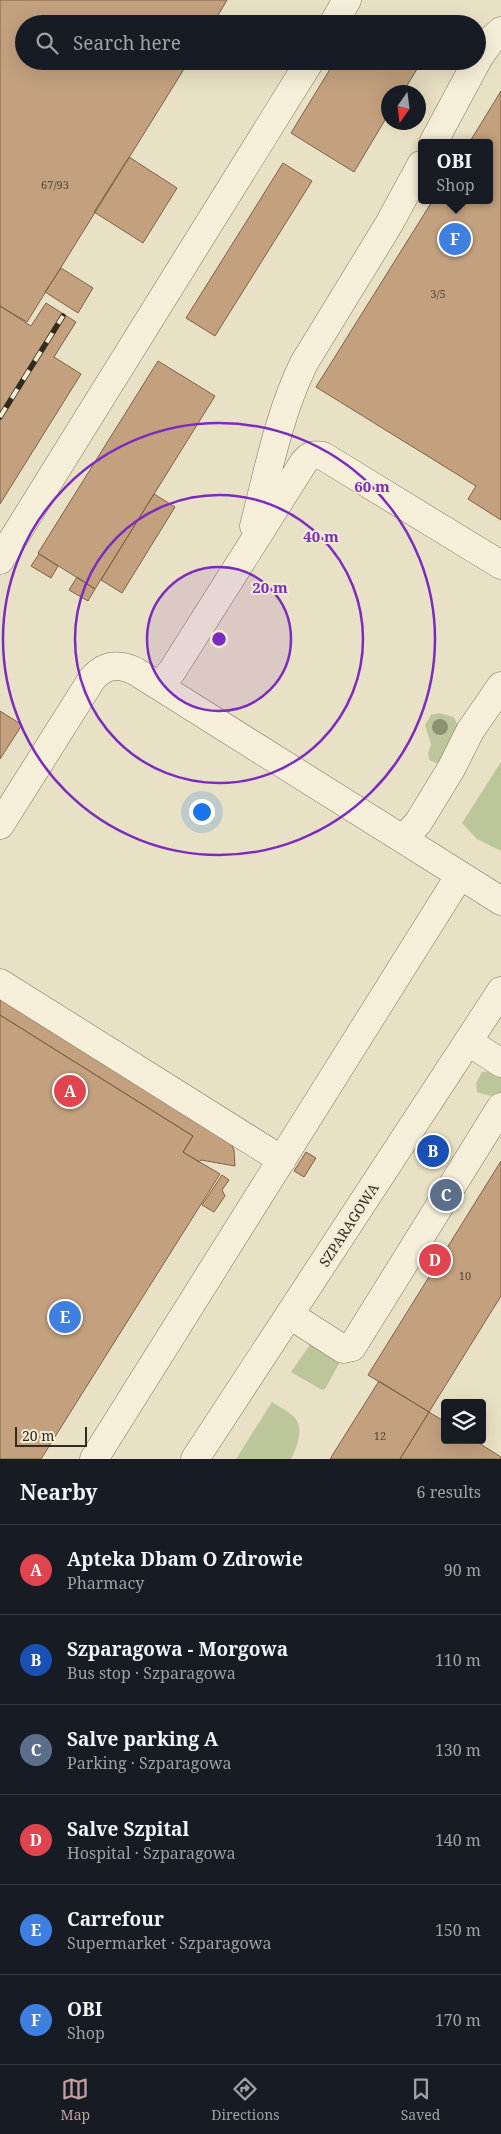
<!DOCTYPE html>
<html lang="en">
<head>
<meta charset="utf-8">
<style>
	:root { --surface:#171b24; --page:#20242c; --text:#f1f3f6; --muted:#9ea1a6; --line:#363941; --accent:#c3a09f }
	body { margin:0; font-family:"Noto Serif",serif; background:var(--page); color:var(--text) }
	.controls { position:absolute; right:15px; bottom:15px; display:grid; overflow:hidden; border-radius:5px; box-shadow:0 5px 20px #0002 }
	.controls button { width:45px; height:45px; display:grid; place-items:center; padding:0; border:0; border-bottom:1px solid var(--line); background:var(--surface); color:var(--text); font:25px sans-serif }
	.compass { position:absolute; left:381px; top:85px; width:45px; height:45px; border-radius:50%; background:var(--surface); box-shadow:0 5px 20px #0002; rotate:194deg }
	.scale { position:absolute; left:15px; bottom:12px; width:72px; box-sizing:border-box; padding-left:5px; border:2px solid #342b1f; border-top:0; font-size:14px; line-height:18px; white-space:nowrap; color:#342b1f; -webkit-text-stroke:4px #f1ebd4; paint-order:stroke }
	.you { position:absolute; left:201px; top:811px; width:18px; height:18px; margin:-12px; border:4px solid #fff; border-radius:50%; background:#1a73e8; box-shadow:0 0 0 8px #1a73e833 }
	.badge { display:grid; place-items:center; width:32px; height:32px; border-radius:50%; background:var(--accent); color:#fff; font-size:16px; font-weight:700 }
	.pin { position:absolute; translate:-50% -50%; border:2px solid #fff; box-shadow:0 1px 5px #0006 }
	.popup { position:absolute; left:418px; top:139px; width:75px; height:65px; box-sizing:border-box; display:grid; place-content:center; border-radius:5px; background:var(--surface); filter:drop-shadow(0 1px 4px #0005); font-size:16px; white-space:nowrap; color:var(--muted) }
	.popup b { font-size:19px; color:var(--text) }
	.popup::after { content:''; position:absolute; left:50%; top:100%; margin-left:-10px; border:10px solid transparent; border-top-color:var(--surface) }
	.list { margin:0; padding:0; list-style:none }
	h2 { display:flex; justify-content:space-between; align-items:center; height:65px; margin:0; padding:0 20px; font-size:21px }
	h2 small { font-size:16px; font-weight:400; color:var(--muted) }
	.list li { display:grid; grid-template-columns:32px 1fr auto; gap:15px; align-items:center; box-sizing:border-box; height:90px; padding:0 20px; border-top:1px solid var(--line) }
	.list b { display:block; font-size:19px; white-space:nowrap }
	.list p { margin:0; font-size:16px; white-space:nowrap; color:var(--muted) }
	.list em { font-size:16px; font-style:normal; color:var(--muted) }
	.icon { flex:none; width:28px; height:28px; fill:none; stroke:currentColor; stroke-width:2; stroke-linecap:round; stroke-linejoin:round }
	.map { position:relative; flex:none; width:501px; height:1459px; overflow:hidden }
	.search { position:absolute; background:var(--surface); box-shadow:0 5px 20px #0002; left:15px; right:15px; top:15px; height:55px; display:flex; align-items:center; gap:12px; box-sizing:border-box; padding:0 18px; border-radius:28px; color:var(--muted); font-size:19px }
	.sheet { height:605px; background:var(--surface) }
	nav { display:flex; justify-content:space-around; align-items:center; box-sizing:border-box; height:70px; border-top:1px solid var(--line); background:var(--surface); font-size:14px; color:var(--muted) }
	nav a { display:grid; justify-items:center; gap:2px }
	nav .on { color:var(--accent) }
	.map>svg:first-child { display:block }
	.green { fill:#bdc69a }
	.building { fill:#c3a17f; stroke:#7e6146 }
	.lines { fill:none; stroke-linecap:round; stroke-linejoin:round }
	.minor-casing { stroke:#82745d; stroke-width:29 }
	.minor { stroke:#f5eed8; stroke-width:28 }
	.rail-casing { stroke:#342b1f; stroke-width:5.5 }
	.rail { stroke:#f1ebd4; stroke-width:4; stroke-dasharray:11; stroke-linecap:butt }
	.tree { fill:#8d906f }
	.ring { fill:none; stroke:#7b2cbf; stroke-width:2.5 }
	.labels { text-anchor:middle; stroke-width:4; stroke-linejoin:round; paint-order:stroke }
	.number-label { font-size:11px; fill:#584837 }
	.street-label { font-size:14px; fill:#342b1f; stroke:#f1ebd4 }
	.centre { fill:#7b2cbf; stroke:#f1ebd4; stroke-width:2.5 }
	.ring-label { font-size:15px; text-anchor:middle; font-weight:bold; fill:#7b2cbf; stroke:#f1ebd4; stroke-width:4; stroke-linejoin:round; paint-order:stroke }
</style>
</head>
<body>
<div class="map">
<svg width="501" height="1459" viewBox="0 0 501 1459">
	<rect width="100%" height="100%" fill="#e9e1c5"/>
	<!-- green -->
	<path class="green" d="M439 713 454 717 459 728 448 742 443 763H436L429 760 428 754 431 744 425 725 431 715Z
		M501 762V851L477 839 462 823Z
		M494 1071 501 1078V1093L497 1098C489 1094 484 1095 477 1092L476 1083 482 1072Z
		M311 1343 341 1360 325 1389 322 1390 291 1372Z
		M272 1402C279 1407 289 1411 295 1418 304 1428 297 1449 291 1459H236Z"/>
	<!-- building -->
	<path class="building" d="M0 0H227L213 24H24V61H189L27 322 0 306Z
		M335 61H422L403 92H388V115L354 172 291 133Z
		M501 91V520L468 499 476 486 316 387 433 200H489V143H469Z
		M129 157 177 188 143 243 94 212Z
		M283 163 312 181 215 336 186 318Z
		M61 268 93 288 78 313 45 292Z
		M46 303 76 322 54 357 81 374 0 504V306L31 326Z
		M158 361 215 396 95 589 38 553Z
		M154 494 175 507 122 593 101 580Z
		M39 554 58 566 51 578 31 566Z
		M77 577 95 589 88 601 69 590Z
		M0 711 22 725 0 759Z
		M0 999 229 1139 234 1150 235 1166 201 1160 199 1162 183 1152 193 1136 0 1015Z
		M0 1015 193 1136 183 1152 220 1174 41 1459H0Z
		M306 1152 316 1158 304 1177 294 1171Z
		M501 1161V1296L429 1412 368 1375Z
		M222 1175 229 1180 222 1190 225 1196 214 1212 202 1205Z
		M379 1381 429 1412 400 1459H330Z
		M429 1412 445 1422V1440H474L501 1457V1459H400Z"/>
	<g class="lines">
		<!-- minor casing -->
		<g class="minor-casing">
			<path id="minor" d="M333 24 347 0
				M477 60 491 40 501 31
				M433 143 477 61
				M254 526C268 472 279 414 304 363L389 224 421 165
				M0 560 310 61
				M159 686 172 671 304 462C310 455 314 454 323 456L501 565
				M0 825 92 679C105 664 118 663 135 671L460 875
				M403 839 418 823 451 769 470 731 501 686
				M0 983 282 1160
				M469 1042 501 1063
				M290 1315 343 1349 352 1347 501 1107
				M94 1459 460 875 501 901
				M195 1459 501 991"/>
		</g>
		<!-- minor -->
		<use href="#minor" class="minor"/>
		<!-- rail casing -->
		<g class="rail-casing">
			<path id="rail" d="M0 417 63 316"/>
		</g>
		<!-- rail -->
		<use href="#rail" class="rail"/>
	</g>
	<!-- trees -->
	<circle class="tree" cx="440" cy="727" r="8"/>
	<!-- distance rings -->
	<circle cx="219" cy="639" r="72" fill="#7b2cbf" fill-opacity=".12"/>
	<g class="ring">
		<circle cx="219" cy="639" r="72"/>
		<circle cx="219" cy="639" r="144"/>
		<circle cx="219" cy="639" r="216"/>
	</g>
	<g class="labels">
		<!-- number labels -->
		<g class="number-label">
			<text x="55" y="189">67/93</text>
			<text x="438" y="298">3/5</text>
			<text x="465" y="1280">10</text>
			<text x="380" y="1440">12</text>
		</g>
		<!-- street labels -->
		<g class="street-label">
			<text transform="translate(349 1225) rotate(-57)" y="5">SZPARAGOWA</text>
		</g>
	</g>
	<circle cx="219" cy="639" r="8" class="centre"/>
	<g class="ring-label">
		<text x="372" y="492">60 m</text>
		<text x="321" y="542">40 m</text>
		<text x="270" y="593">20 m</text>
	</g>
</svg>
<div class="controls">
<button><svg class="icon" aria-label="layers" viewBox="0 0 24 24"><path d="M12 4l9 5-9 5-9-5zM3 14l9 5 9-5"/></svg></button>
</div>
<svg class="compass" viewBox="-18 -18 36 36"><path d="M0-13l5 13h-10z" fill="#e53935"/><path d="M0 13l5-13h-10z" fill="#9ea1a6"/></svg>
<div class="scale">20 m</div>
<div class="you"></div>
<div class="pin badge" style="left:70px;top:1091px;background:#e0444e">A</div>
<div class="pin badge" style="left:433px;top:1151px;background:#1a4fb4">B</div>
<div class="pin badge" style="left:446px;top:1195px;background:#5c6f8a">C</div>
<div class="pin badge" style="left:435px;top:1260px;background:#e0444e">D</div>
<div class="pin badge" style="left:65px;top:1317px;background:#3f7fe0">E</div>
<div class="pin badge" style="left:455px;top:239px;background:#3f7fe0">F</div>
<div class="popup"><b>OBI</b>Shop</div>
<div class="search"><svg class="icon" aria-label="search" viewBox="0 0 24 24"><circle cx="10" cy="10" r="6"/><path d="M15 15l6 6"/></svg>Search here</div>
</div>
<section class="sheet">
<h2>Nearby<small>6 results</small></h2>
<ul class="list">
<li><span class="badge" style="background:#e0444e">A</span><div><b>Apteka Dbam O Zdrowie</b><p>Pharmacy</p></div><em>90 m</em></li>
<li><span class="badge" style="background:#1a4fb4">B</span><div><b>Szparagowa - Morgowa</b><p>Bus stop · Szparagowa</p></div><em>110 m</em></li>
<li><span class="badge" style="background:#5c6f8a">C</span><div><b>Salve parking A</b><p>Parking · Szparagowa</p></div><em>130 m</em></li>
<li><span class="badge" style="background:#e0444e">D</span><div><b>Salve Szpital</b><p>Hospital · Szparagowa</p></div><em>140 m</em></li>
<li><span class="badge" style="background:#3f7fe0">E</span><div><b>Carrefour</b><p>Supermarket · Szparagowa</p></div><em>150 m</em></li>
<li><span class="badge" style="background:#3f7fe0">F</span><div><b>OBI</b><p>Shop</p></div><em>170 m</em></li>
</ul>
</section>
<nav>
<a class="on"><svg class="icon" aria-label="map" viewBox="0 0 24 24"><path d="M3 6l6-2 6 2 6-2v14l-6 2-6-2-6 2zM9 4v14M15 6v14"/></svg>Map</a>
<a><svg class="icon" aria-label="directions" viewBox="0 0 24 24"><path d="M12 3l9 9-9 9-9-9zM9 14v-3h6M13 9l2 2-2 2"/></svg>Directions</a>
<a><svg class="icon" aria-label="saved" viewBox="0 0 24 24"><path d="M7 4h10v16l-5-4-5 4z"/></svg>Saved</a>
</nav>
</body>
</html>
